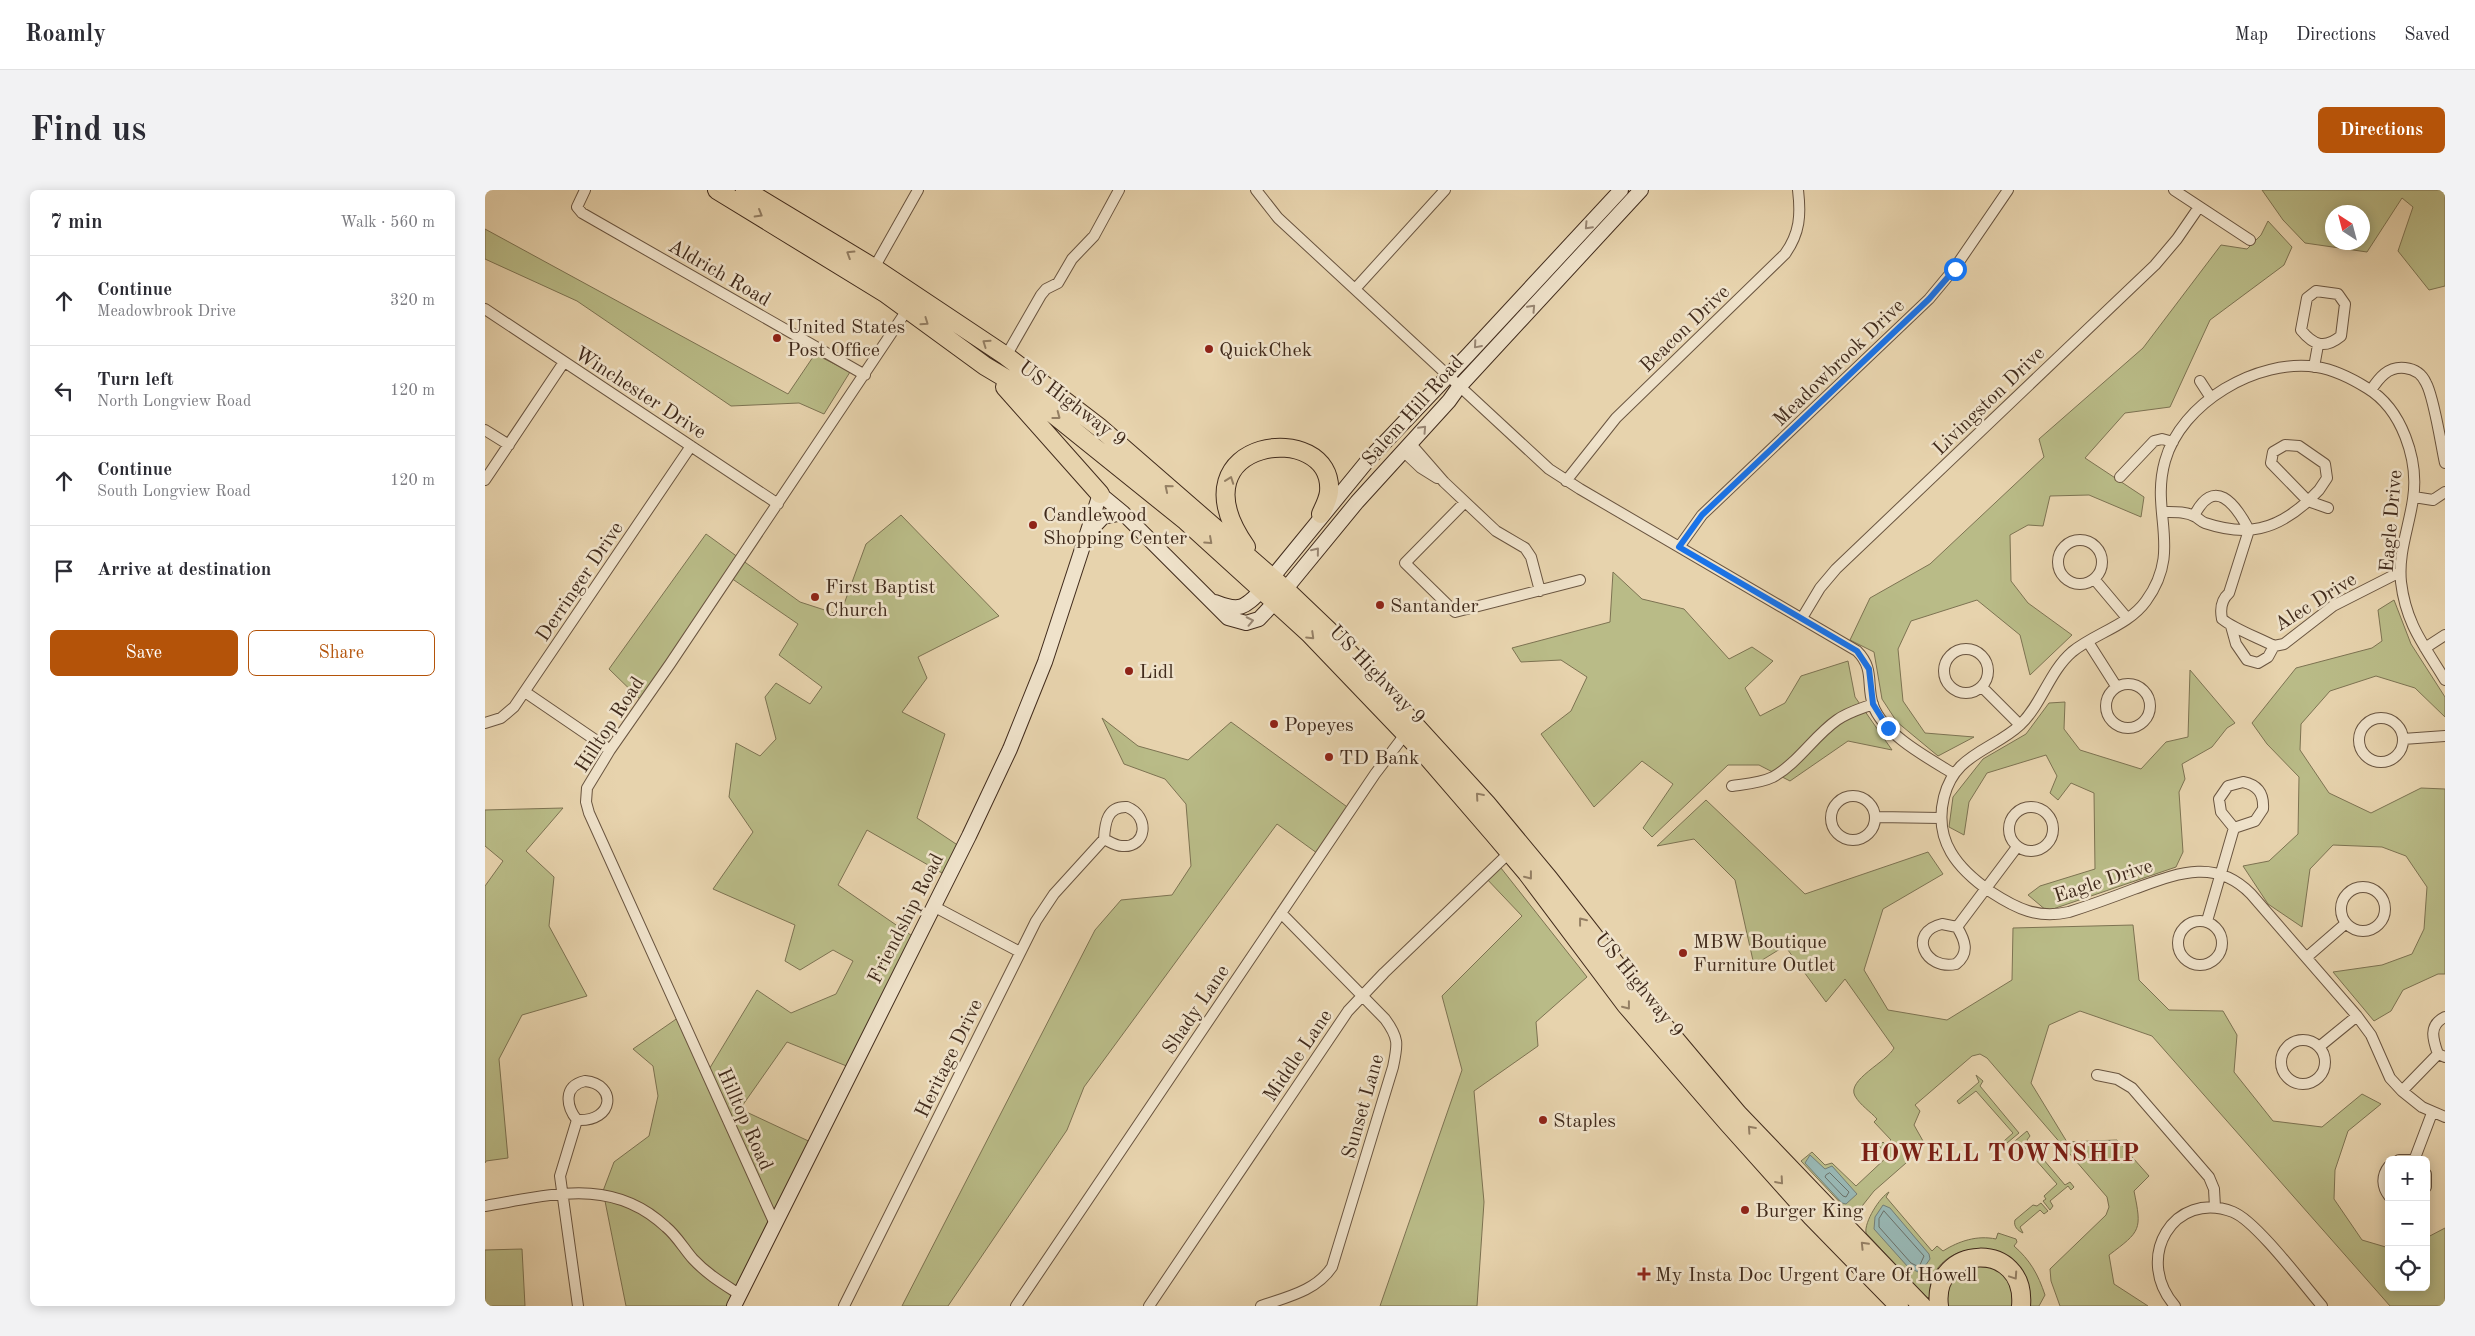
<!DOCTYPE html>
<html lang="en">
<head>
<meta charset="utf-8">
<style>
	:root { --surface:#fff; --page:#f2f2f3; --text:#2b2b33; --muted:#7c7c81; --line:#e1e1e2; --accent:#b45309 }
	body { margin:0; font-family:"Old Standard TT",serif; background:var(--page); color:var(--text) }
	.controls { position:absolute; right:15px; bottom:15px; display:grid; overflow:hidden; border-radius:8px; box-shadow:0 2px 12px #0003 }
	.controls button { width:45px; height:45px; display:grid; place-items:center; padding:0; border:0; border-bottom:1px solid var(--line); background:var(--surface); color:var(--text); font:25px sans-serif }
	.compass { position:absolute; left:1840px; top:15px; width:45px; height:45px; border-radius:50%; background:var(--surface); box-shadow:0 2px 12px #0003; rotate:324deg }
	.stop { position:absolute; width:15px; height:15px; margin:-11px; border:4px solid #1a73e8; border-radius:50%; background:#fff }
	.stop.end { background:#1a73e8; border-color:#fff; box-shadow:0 1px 5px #0008 }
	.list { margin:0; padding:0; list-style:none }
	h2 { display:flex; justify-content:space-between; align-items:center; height:65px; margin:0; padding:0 20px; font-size:21px }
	h2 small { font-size:16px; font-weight:400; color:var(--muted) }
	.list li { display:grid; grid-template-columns:32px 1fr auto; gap:15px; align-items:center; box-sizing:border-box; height:90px; padding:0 20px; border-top:1px solid var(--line) }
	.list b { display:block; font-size:19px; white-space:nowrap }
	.list p { margin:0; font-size:16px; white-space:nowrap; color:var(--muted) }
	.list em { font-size:16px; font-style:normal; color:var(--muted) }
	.actions { display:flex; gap:10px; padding:15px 20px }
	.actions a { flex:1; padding:11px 0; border:1px solid var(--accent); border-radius:8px; text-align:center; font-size:18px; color:var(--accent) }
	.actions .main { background:var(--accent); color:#fff }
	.icon { flex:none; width:28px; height:28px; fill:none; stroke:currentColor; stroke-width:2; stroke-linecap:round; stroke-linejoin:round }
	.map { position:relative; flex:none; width:1960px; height:1116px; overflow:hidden; border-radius:8px }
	header { display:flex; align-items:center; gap:30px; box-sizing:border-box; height:70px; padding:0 25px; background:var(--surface); border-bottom:1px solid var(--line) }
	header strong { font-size:24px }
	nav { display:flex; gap:28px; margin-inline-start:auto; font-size:18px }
	.intro { display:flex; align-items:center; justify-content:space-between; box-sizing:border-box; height:120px; padding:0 30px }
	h1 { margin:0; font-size:35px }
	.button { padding:12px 22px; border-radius:8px; background:var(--accent); color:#fff; font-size:18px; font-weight:700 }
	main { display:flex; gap:30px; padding:0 30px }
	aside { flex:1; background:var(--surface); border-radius:8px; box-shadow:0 2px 12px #0003 }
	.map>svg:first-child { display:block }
	.green { fill:#b9bb87; stroke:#7d7352; fill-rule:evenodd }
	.water { fill:#98b6b2; stroke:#757e76 }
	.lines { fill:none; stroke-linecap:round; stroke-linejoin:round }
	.shore { stroke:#6c7067; stroke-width:1 }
	.street-casing { stroke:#6a5540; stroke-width:12 }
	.secondary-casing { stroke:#412b1c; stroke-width:16 }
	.highway-casing { stroke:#412b1c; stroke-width:20 }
	.street { stroke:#efe2ca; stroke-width:10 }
	.secondary { stroke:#efe2ca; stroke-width:14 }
	.highway { stroke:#e7d3ad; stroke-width:18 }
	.oneway { stroke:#947f64 }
	.oneway2 { stroke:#988673 }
	.route { stroke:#1a73e8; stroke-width:6 }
	.poi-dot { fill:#8f2418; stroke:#efe2ca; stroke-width:2 }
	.labels { text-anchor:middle; stroke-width:5; stroke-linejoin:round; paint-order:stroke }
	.street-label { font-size:20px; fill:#412b1c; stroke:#efe2ca }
	.poi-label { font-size:20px; fill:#412b1c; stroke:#efe2ca; text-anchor:start }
	.district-label { font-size:25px; font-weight:bold; letter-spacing:1px; fill:#7a1f14; stroke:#efe2ca }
</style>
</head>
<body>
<header>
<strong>Roamly</strong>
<nav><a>Map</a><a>Directions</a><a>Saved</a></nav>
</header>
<div class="intro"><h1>Find us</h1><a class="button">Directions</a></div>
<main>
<aside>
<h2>7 min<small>Walk · 560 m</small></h2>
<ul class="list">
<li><svg class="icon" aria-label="ahead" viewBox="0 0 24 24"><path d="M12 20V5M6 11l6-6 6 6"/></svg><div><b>Continue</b><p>Meadowbrook Drive</p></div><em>320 m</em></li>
<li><svg class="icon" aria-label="left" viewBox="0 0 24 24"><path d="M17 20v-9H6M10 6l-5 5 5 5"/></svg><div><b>Turn left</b><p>North Longview Road</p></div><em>120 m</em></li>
<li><svg class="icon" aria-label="ahead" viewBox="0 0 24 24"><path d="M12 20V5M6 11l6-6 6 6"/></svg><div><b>Continue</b><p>South Longview Road</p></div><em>120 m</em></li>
<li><svg class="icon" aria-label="arrive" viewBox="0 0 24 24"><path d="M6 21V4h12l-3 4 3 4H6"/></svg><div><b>Arrive at destination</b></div></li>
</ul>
<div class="actions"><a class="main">Save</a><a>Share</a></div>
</aside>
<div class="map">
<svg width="1960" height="1116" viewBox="0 0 1960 1116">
	<rect width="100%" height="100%" fill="#e7d3ad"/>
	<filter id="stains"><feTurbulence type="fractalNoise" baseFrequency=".004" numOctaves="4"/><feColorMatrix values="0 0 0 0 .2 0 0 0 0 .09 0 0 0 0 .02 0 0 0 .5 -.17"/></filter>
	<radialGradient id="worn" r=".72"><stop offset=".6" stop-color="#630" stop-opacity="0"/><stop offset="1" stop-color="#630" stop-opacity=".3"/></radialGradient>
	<!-- green -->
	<path class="green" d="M1777 0H1960V96L1944 100 1913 61 1928 17 1917 8 1882 62 1820 53 1798 30ZM1848 22H1878V52H1848Z
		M1783 31 1807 57 1799 75 1725 130 1685 217 1640 223 1600 268 1659 307 1656 327 1604 305 1565 306 1558 336 1543 335 1525 345 1526 391 1543 413 1587 445 1545 485 1535 445 1492 410 1426 431 1413 459 1418 511 1440 543 1489 547 1453 566 1412 532 1397 509 1389 462 1365 450 1385 408 1445 374 1559 267 1554 249 1658 158 1736 55 1762 59 1776 45Z
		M0 39 303 204 330 164 365 182 339 224 314 213 246 216 92 111 0 69Z
		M416 325 514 426 433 467 442 488 417 522 460 544 432 628 480 660 464 687 382 640 353 695 433 750 369 879 302 852 255 919 332 955 252 1116H141L118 1001 129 972 164 946 173 906 168 876 148 859 197 825 223 881 272 800 306 823 351 804 368 771 348 760 315 780 300 771 310 735 228 699 268 642 244 607 251 553 275 566 291 549 280 507 291 493 325 514 337 497 294 465 313 434 246 388 162 516 124 479 221 344 315 412 355 425 381 354Z
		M1128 382 1157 409 1199 419 1244 469 1267 457 1288 471 1260 498 1275 526 1300 513 1316 486 1363 471 1370 507 1407 560 1363 551 1305 591 1274 575H1243L1167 647 1158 638 1188 594 1157 571 1109 617 1056 544 1086 521 1102 487 1076 470 1036 472 1027 458 1125 432Z
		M1909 410 1926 454 1960 507V527L1930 498 1891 486 1845 501 1816 534 1815 560 1844 603 1886 623 1936 598 1960 599V784H1953L1918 800 1906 821 1889 831 1848 782 1897 775 1927 764 1939 739 1942 697 1921 666 1897 657 1848 655 1825 679 1817 737 1783 714 1758 676 1784 671 1813 644 1814 587 1782 554 1767 533 1811 478 1887 458 1897 451 1893 420Z
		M1705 480 1750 533 1742 538 1727 557 1697 574 1700 589 1694 602 1698 662 1691 677 1562 721 1543 705 1555 696 1610 679 1609 603 1586 593 1573 610 1565 603 1572 586 1561 565 1502 583 1484 612 1479 645 1464 637 1468 607 1498 569 1541 544 1564 513 1580 512 1579 539 1595 560 1656 579 1681 552 1703 547Z
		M617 528 653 556 703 570 746 532 865 619 836 666 792 634 599 897 582 940 463 1116H417L610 740 636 710 687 705 706 676 701 614 680 589 639 574Z
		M1221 610 1320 704 1443 662 1458 684 1398 719 1379 780 1403 820 1462 830 1527 790 1528 738 1648 735 1654 790 1684 820 1738 821 1752 845 1749 882 1788 931 1837 937 1877 904 1896 914 1863 941 1850 980 1849 1009 1877 1050 1904 1058V1097H1941V1048L1960 1038V1116H1905L1667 846 1595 821 1564 835 1546 893 1582 952 1632 950 1664 986 1649 1001C1657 1040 1656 1041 1624 1065L1629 1094 1663 1116H1575L1566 1091 1565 1079 1621 1025 1624 1017 1622 1007 1502 868 1495 864 1487 866 1430 915 1435 921 1429 935 1438 951 1437 959 1389 1001 1370 1025 1361 1023 1363 1021 1316 971 1327 962 1340 975 1347 973 1371 996 1403 966 1394 956 1398 952 1401 955 1406 950 1389 932 1392 929C1386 922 1375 915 1370 906 1361 890 1402 872 1409 858L1360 789 1341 812 1300 756 1269 775 1250 690 1209 649 1172 656Z
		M78 618 41 661 69 687 64 736 102 806 37 825 14 869 23 968 1 971 0 973V696L18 671 0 656V620Z
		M1012 673 1102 787 1051 832 1053 856 989 901 999 1012 992 1116H895L977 880 957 806 1037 726 999 686Z
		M1491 885 1498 891 1495 896 1534 943 1522 953 1519 951 1528 943 1491 901 1474 914 1472 911 1494 892Z
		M1542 941 1545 946 1542 950 1580 995 1585 992 1589 997 1586 1000 1583 996 1565 1011 1568 1016 1565 1020 1558 1011 1561 1009 1559 1006 1572 994 1535 952 1526 959 1524 956Z
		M1404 1002 1401 1007 1447 1061 1452 1056 1458 1061C1474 1051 1492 1045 1511 1049L1513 1043 1531 1049 1532 1052 1529 1056C1545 1070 1553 1084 1560 1105L1554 1116H1544C1549 1038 1440 1045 1445 1107L1442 1108 1381 1043C1379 1032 1395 1007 1404 1002Z
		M1556 1013 1563 1021 1559 1024 1555 1020 1535 1037 1538 1043C1533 1041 1528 1036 1530 1030L1548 1015 1552 1016Z
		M37 1059 40 1116H0V1060Z
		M1478 1074 1520 1080 1531 1116H1459L1458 1102Z"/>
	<!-- water -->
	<path class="water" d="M1325 965 1340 979 1347 976 1372 1004 1361 1014 1357 1013 1320 973Z
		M1398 1015 1405 1018 1444 1064 1445 1069 1435 1083 1423 1077 1389 1039 1390 1027Z"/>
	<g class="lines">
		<!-- shore -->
		<path class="shore" d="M1345 983 1364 1002 1361 1007 1358 1006 1340 987 1341 985Z
			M1399 1021 1439 1066 1434 1077 1426 1073 1394 1037V1029Z"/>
		<!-- street casing -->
		<g class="street-casing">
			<path id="street" d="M100 0 92 17 97 23 380 185
				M771 0 793 28 1064 279 1095 299 1372 461C1390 479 1381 494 1388 515 1398 544 1443 568 1469 584
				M1689 0 1765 50
				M389 78 433 0
				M870 99 960 0
				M1831 101 1853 104 1860 114 1856 146C1840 159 1829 156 1816 140L1822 108Z
				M0 119 293 314
				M521 166 556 105 561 99 573 93 587 69 609 46 634 0
				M1829 177 1833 155
				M1715 191 1726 208
				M1886 200C1894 188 1903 176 1920 178 1929 179 1937 184 1941 193 1949 207 1956 255 1960 273
				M0 240 24 255
				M925 253 959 292 1011 341 1040 358 1046 367 1055 401
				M1800 255 1814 256 1840 274 1842 288 1834 300 1823 311 1786 273 1788 262Z
				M918 261 936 278 952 288
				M1635 287 1669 251 1677 249 1688 252
				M0 290 79 172
				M1081 291 1131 228 1300 64C1315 43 1316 25 1313 0
				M1929 307 1948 310 1960 302
				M980 312 920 373 970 422 1095 390
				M1677 322C1688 322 1701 321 1711 327 1714 329 1717 332 1720 333 1762 347 1791 340 1823 311L1843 318
				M1709 326C1729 286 1750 313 1764 340L1744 403C1736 410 1735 419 1737 429 1749 439 1774 448 1789 456
				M1573 372a22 22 0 1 1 44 0a22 22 0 1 1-44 0Z
				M1194 357 1217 325 1444 109 1469 79 1523 0
				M1610 390 1642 428
				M1317 428 1335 398 1351 379 1670 75 1692 49 1714 17
				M1746 436 1751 454 1762 470 1773 473 1783 467 1789 456 1799 454 1848 416 1915 382
				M1603 452 1631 496
				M1940 458 1960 445
				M1459 481a22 22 0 1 1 44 0a22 22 0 1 1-44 0Z
				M1960 490C1939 455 1921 434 1916 392 1913 363 1924 337 1928 309 1934 270 1917 219 1882 198 1866 188 1850 180 1832 177 1772 168 1696 213 1680 271 1665 324 1698 360 1661 411 1643 436 1610 443 1587 462 1564 482 1557 514 1535 535 1517 552 1493 559 1476 576 1467 585 1462 595 1459 607 1448 651 1473 679 1506 702 1532 719 1553 729 1584 722 1606 715 1628 707 1649 699 1691 684 1730 667 1766 704L1872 826 1886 845 1905 888 1917 901 1937 917 1960 927
				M1621 516a22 22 0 1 1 44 0a22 22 0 1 1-44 0Z
				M1497 497 1535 535
				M40 502 125 560
				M1874 550a22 22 0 1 1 44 0a22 22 0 1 1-44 0Z
				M0 533 16 528 29 517 206 256
				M1918 549 1960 546
				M1758 592C1773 595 1779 604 1778 619L1770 631 1749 638 1736 622 1734 609 1743 596Z
				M1247 596C1261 594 1276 593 1288 587 1313 573 1329 546 1352 530 1363 522 1375 519 1388 514
				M1346 628a22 22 0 1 1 44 0a22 22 0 1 1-44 0Z
				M642 617C665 626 662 658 637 656 631 656 625 652 619 649 620 633 622 616 642 617Z
				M1524 639a22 22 0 1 1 44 0a22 22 0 1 1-44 0Z
				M1392 627 1455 628
				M1856 719a22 22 0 1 1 44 0a22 22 0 1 1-44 0Z
				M448 716 535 762
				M1722 731 1749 638
				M1693 753a22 22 0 1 1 44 0a22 22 0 1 1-44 0Z
				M1457 734 1472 737C1480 750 1485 763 1471 774 1440 781 1422 742 1457 734Z
				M1472 737 1532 657
				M1822 767 1860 734
				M1960 827C1943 835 1948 850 1953 864L1960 867
				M1796 872a22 22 0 1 1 44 0a22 22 0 1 1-44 0Z
				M1834 857 1872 826
				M1612 885 1632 889 1647 898 1724 987 1729 999 1730 1017
				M100 891C132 894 130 932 92 930 81 916 78 896 100 891Z
				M1917 901 1953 864
				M92 930 75 986 93 1116
				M1930 968 1947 923
				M1914 970H1931
				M1904 976C1896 986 1897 997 1904 1006
				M1941 984V997
				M0 1016C66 1005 127 986 181 1037 192 1046 199 1059 208 1069 222 1084 237 1093 254 1104
				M289 1032 104 623 101 612 102 598 125 560 185 474 422 120
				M359 1116 551 731 569 704 619 649
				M531 1116 890 584 921 543
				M664 1116 863 821 899 783 1025 662
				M776 1116C802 1107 831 1101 847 1077L908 877C913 854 914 848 900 829L796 723
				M1690 1116C1648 1068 1689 999 1748 1022 1771 1031 1819 1095 1837 1116"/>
		</g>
		<!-- secondary casing -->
		<g class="secondary-casing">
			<path id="secondary" d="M604 342 618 327 638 323
				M730 412C755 422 759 418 777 400L884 269 983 165 1136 0
				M249 1116 484 646 525 559 560 472 615 304 638 323 743 428 761 433 774 429 790 412 872 312 964 211 974 197 1156 0"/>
		</g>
		<!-- highway casing -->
		<g class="highway-casing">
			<path id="highway" d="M232 0 400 103 500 176 532 195 701 331 824 443 939 563 1009 644 1042 683 1141 815 1242 932 1327 1027 1414 1116
				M260 0 389 78 521 166 615 238 800 399 844 441 1001 613 1064 689 1179 836 1253 924 1437 1116
				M520 197 615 304
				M761 357C684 247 850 228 844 302 843 310 839 317 836 324
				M1454 1116C1446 1054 1542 1049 1536 1116"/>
		</g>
		<!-- street -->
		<use href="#street" class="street"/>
		<!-- secondary -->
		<use href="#secondary" class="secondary"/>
		<!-- highway -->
		<use href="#highway" class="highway"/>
	</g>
	<!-- one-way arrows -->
	<defs><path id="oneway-chevron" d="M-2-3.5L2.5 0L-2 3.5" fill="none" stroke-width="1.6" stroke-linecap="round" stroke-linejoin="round" transform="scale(1.25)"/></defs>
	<g class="oneway">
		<use href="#oneway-chevron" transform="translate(274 24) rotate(30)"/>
		<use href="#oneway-chevron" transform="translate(365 64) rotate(-148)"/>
		<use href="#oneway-chevron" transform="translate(440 132) rotate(35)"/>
		<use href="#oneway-chevron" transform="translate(501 153) rotate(-145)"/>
		<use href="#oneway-chevron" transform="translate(572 226) rotate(37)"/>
		<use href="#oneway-chevron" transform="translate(745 290) rotate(-70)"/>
		<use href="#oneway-chevron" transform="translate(683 298) rotate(-140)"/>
		<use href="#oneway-chevron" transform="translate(724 351) rotate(42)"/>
		<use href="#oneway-chevron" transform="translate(826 446) rotate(44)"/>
		<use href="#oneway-chevron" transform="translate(994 606) rotate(-131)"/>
		<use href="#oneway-chevron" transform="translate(1044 686) rotate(52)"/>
		<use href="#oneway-chevron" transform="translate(1097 731) rotate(-128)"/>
		<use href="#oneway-chevron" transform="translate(1142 816) rotate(52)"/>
		<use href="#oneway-chevron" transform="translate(1266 939) rotate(-132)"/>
		<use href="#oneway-chevron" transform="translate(1295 991) rotate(49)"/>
		<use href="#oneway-chevron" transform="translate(1379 1055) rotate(-134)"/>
		<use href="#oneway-chevron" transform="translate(1529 1086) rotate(56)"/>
	</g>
	<g class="oneway2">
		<use href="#oneway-chevron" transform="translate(1103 36) rotate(133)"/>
		<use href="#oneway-chevron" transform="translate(1047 118) rotate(-47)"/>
		<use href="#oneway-chevron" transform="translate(992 155) rotate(131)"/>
		<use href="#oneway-chevron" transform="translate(938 239) rotate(-47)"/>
		<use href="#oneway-chevron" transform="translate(831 361) rotate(-51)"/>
		<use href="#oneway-chevron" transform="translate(765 431) rotate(-12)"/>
	</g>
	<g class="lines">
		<!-- route -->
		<path class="route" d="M1403 538 1388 514 1384 479 1372 461 1194 357 1217 325 1444 109 1470 79"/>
	</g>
	<!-- markers -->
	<g class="poi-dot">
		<circle cx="292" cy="148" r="5"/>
		<circle cx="724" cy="159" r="5"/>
		<circle cx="548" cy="335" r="5"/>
		<circle cx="330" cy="407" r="5"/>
		<circle cx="895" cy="415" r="5"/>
		<circle cx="644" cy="481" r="5"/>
		<circle cx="789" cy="534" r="5"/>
		<circle cx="844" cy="567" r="5"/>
		<circle cx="1198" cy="763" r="5"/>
		<circle cx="1058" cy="930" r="5"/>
		<circle cx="1260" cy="1020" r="5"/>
		<path d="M1156.5 1076.5h5v5h5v5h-5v5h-5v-5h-5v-5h5z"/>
	</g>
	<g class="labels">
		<!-- street labels -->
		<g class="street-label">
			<text transform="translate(235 82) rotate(30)" y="7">Aldrich Road</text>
			<text transform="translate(1199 138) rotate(-44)" y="7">Beacon Drive</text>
			<text transform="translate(1353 172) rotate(-44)" y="7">Meadowbrook Drive</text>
			<text transform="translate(156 202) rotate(33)" y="7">Winchester Drive</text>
			<text transform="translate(1503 210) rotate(-44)" y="7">Livingston Drive</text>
			<text transform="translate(588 213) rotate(37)" y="7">US Highway 9</text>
			<text transform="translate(927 220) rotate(-48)" y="7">Salem Hill Road</text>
			<text transform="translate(1905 331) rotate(-85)" y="7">Eagle Drive</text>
			<text transform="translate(94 391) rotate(-56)" y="7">Derringer Drive</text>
			<text transform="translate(1830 411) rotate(-32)" y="7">Alec Drive</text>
			<text transform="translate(893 484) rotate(46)" y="7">US Highway 9</text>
			<text transform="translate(124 534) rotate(-57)" y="7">Hilltop Road</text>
			<text transform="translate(1618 690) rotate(-18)" y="7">Eagle Drive</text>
			<text transform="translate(420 728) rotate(-63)" y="7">Friendship Road</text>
			<text transform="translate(1155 794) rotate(51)" y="7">US Highway 9</text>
			<text transform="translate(710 819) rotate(-56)" y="7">Shady Lane</text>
			<text transform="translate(812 865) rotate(-56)" y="7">Middle Lane</text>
			<text transform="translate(463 868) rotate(-64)" y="7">Heritage Drive</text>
			<text transform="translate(877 916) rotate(-74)" y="7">Sunset Lane</text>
			<text transform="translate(261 929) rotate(66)" y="7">Hilltop Road</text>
		</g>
		<!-- poi labels -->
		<g class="poi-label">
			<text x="302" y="143">United States<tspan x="302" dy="23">Post Office</tspan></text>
			<text x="734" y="166">QuickChek</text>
			<text x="558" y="331">Candlewood<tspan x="558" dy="23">Shopping Center</tspan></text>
			<text x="340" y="403">First Baptist<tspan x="340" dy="23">Church</tspan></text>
			<text x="905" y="422">Santander</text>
			<text x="654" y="488">Lidl</text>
			<text x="799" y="541">Popeyes</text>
			<text x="854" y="574">TD Bank</text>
			<text x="1208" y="758">MBW Boutique<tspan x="1208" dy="23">Furniture Outlet</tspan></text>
			<text x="1068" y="937">Staples</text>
			<text x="1270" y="1027">Burger King</text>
			<text x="1170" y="1091">My Insta Doc Urgent Care Of Howell</text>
		</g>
		<!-- district labels -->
		<g class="district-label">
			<text x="1515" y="971">HOWELL TOWNSHIP</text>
		</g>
	</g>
	<rect width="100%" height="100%" filter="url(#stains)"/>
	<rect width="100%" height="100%" fill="url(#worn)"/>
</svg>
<div class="controls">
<button>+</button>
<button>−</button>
<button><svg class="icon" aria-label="locate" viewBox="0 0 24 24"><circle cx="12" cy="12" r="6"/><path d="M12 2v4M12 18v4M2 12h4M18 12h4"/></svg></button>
</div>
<svg class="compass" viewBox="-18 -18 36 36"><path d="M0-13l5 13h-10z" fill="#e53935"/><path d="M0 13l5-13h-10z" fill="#7c7c81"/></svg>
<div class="stop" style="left:1470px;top:79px"></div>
<div class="stop end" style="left:1403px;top:538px"></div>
</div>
</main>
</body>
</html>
